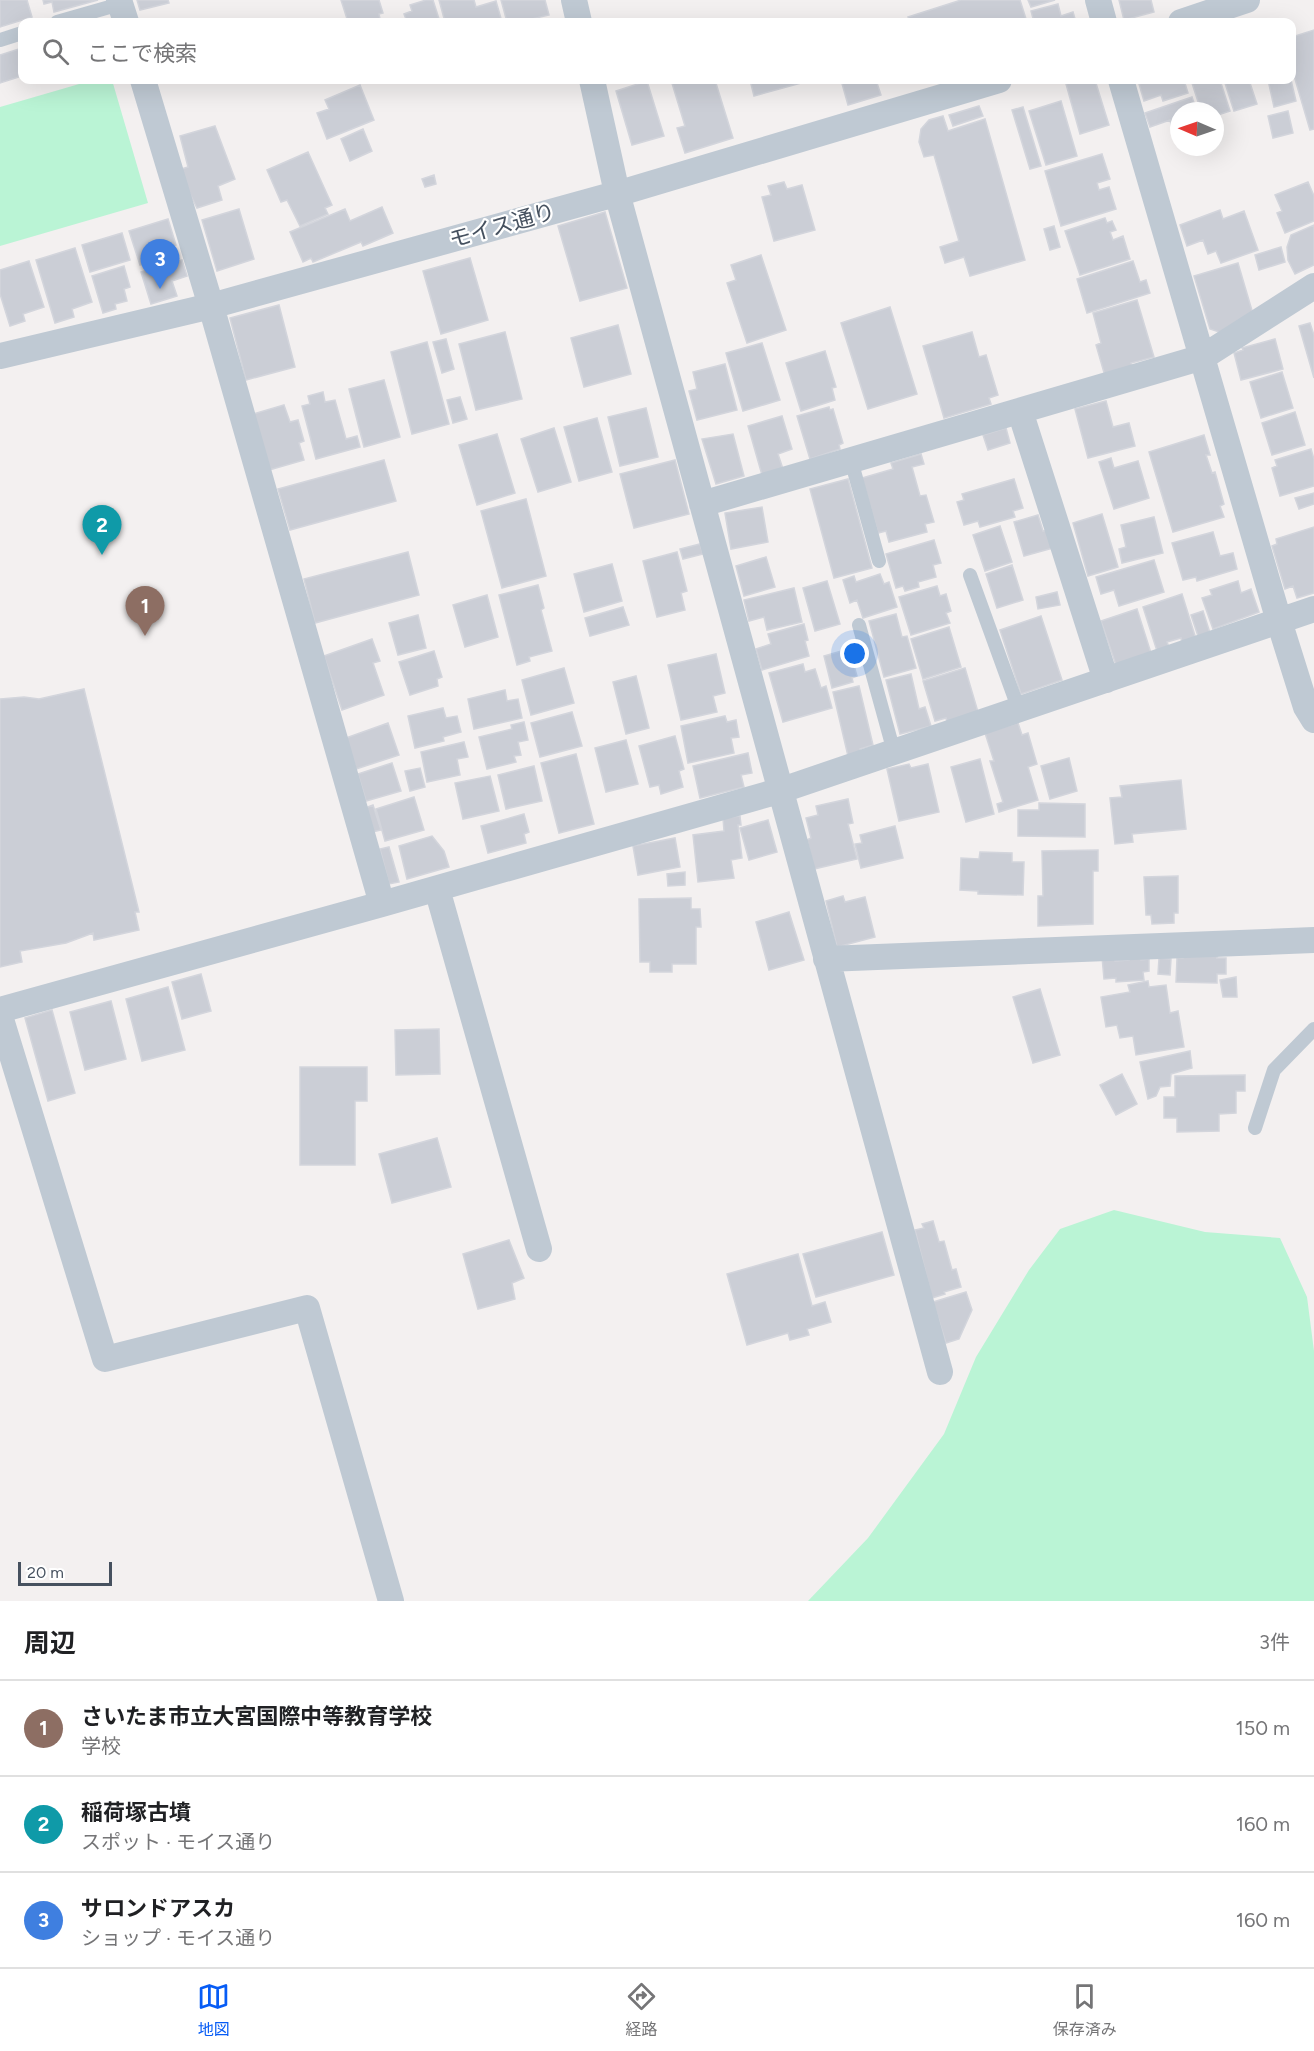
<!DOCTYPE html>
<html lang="ja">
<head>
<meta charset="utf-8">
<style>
	:root { --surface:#fff; --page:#f2f2f2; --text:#202124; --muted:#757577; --line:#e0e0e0; --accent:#075cf5 }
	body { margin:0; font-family:Figtree,"Noto Sans JP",sans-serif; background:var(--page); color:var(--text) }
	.compass { position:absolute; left:1170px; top:102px; width:54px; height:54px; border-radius:50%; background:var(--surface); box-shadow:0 6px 24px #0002; rotate:272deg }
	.scale { position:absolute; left:18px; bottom:15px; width:94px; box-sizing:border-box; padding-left:6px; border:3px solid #46515f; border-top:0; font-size:16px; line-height:21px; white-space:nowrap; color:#46515f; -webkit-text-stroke:4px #fff; paint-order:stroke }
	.you { position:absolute; left:855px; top:654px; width:21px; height:21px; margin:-15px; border:4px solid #fff; border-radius:50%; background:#1a73e8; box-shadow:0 0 0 9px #1a73e833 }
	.badge { display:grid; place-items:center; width:39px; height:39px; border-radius:50%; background:var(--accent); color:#fff; font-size:20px; font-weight:700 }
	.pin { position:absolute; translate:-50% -50px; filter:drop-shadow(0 2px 3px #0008) }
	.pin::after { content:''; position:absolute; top:32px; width:21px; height:18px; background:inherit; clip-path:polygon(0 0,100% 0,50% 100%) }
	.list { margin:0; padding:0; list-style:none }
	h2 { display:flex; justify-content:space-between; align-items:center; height:78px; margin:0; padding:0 24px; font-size:26px }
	h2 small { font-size:20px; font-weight:400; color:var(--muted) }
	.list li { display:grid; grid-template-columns:39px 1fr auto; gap:18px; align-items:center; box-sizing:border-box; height:96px; padding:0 24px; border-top:2px solid var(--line) }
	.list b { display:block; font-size:22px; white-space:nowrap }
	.list p { margin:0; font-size:20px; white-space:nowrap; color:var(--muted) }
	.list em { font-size:20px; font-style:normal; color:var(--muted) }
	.icon { flex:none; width:33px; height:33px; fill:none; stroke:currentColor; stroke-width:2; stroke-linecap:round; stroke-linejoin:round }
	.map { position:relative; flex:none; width:1314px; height:1601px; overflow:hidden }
	.search { position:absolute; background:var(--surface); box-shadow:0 6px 24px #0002; left:18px; right:18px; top:18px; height:66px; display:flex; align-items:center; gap:15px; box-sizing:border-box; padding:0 21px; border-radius:12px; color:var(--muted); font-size:22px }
	.sheet { height:366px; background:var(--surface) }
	nav { display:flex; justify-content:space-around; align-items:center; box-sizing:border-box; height:84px; border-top:2px solid var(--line); background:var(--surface); font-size:16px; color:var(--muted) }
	nav a { display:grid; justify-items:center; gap:3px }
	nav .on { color:var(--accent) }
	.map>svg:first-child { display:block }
	.green { fill:#baf4d5 }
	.building { fill:#cbced6; stroke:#d3d5dc; stroke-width:1.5 }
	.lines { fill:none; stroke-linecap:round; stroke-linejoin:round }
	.service { stroke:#bfc9d3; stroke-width:14 }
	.minor { stroke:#bfc9d3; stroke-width:26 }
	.labels { text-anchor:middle; stroke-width:4.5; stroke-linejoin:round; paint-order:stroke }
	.street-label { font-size:22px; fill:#46515f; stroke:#fff }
</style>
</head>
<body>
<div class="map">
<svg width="1314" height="1601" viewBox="0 0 1314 1601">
	<rect width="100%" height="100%" fill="#f3f0f0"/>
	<!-- green -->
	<path class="green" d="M93 80H112L148 203 0 246V107Z
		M1114 1210 1205 1232 1280 1238 1307 1297 1314 1351V1601H808L868 1538 944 1434 976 1357 1029 1270 1060 1229Z"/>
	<!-- building -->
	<path class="building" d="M0 0H27L32 17 0 27Z
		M43 0H98L54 12 52 2 44 4Z
		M137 0H168L169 3 140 10Z
		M341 0H379L383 13 379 14 380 19 369 22H348Z
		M426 0H433L440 22H407L404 14 412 11 410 5Z
		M439 0H474L476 7 496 1 502 22H445Z
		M501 0H545L549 15 519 22H507Z
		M961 0H1020L1027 22H910L908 17Z
		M1028 0H1055L1031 7Z
		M1119 0H1151L1154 12 1124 20Z
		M1058 4 1061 16 1073 12 1076 22H1034L1031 11Z
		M1314 30V129L1310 130 1292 69V53L1295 52 1292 37Z
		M22 48V76L0 83V55Z
		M671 80H715L733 138 685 153 677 128 685 126Z
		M750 80H812L754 96Z
		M841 80H876L881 95 848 105Z
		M1079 80H1095L1109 125 1080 134 1066 84Z
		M1152 80H1184L1188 93 1163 101 1161 95 1144 101 1139 84Z
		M1191 80H1220L1230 111 1215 116V111H1201Z
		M1224 80H1249L1257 104 1234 111Z
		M1268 80H1291L1296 101 1274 107Z
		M647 81 664 136 632 145 616 91Z
		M360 85 374 120 327 139 317 113 329 109 325 100Z
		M1192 97 1197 111H1179V125L1172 128 1170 120 1150 127 1145 113Z
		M1061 101 1077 156 1046 165 1029 111Z
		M979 106 983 116 953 126 949 115Z
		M1023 107 1041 166 1030 169 1012 110Z
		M1288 111 1293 133 1273 138 1268 116Z
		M943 116 948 131 985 119 1025 260 970 276 964 257 945 263 940 247 959 241 934 155 924 157 919 142 921 129 929 120Z
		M215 126 235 179 218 186 222 200 197 208 178 170 188 167 180 136Z
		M363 129 372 151 350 161 341 139Z
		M308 152 332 205 325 208 328 214 300 226 287 200 281 202 267 170Z
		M1102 154 1110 179 1097 183 1099 190 1109 187 1116 209 1061 226 1045 171Z
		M434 175 436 184 425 187 422 179Z
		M784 182 787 189 802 185 815 230 774 241 762 197 771 195 768 186Z
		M1308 182 1314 196V221L1285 233 1277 213 1282 211 1275 195Z
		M382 207 393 233 363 246 361 242 313 262 311 258 303 262 290 232 345 209 350 221Z
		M239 209 254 259 217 271 202 220Z
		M1220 210 1223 219 1244 211 1258 250 1221 263 1216 251 1208 254 1203 240 1187 246 1180 225Z
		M605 212 627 288 580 301 558 226Z
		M1105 218 1107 223 1112 221 1116 230 1110 232 1113 240 1123 236 1130 259 1080 275 1065 231Z
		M168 219 176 245 157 251 159 259 140 265 129 231Z
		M1314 225V265L1295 274 1288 260 1287 247 1291 235Z
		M1054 226 1060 247 1050 250 1044 229Z
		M122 233 130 260 90 272 82 245Z
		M1281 247 1285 262 1259 270 1255 255Z
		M75 248 92 302 72 309 74 317 55 323 36 260Z
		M761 255 786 330 747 343 727 283 736 280 731 265Z
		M470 258 488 320 441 334 423 271Z
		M182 260 187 276 172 281 177 296 151 304 141 272Z
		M29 261 44 307 23 314 25 321 10 326 0 294V270Z
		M1133 261 1140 282 1146 280 1150 293 1087 313 1077 279Z
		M1238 263 1253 314 1222 333 1210 329 1194 276Z
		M124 266 130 287 124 289 127 301 115 304 116 309 103 313 92 276Z
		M1137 300 1154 357 1131 363 1133 368 1105 376 1096 345 1101 343 1093 313Z
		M279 305 295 367 246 380 230 318Z
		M890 307 917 394 868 409 841 323Z
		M1310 323 1314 335V378L1299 326Z
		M618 325 631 374 584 387 571 338Z
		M505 332 522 399 476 410 459 344Z
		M972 332 979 357 986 355 998 395 989 398 991 404 944 418 923 346Z
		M446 339 454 369 442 373 433 342Z
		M1275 339 1283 369 1241 380 1234 353 1243 350 1242 348Z
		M427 342 449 424 412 434 391 352Z
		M762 343 780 400 743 411 726 353Z
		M825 351 836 387 832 388 835 400 801 411 786 363Z
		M725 364 737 410 697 420 689 391 697 389 693 372Z
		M1282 372 1293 408 1261 418 1250 382Z
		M384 380 400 437 364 447 349 389Z
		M323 392 325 402 335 400 346 439 357 436 360 447 316 459 302 406 310 404 308 396Z
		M460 397 467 419 453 423 447 400Z
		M1106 401 1113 427 1129 423 1135 446 1088 458 1075 409Z
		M284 405 290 422 298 420 304 441 299 443 304 460 269 470 253 414Z
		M829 407 830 410 833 409 843 443 839 445 840 449 810 459 797 416Z
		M646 408 658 457 620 466 608 417Z
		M1295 412 1305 445 1272 455 1262 423Z
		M782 416 792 449 778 454 783 469 762 475 748 426Z
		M597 418 612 472 579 481 564 427Z
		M554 428 571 482 538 492 521 439Z
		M1006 428 1010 443 988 450 983 435Z
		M497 434 515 493 477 505 459 445Z
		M733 434 744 476 716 484 702 439Z
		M1204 435 1210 455H1206L1212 473 1215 472 1224 504 1220 506 1224 517 1173 532 1149 452Z
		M1311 449 1314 459V486L1280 496 1272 468 1277 466 1275 460Z
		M921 454 924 464 912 467 920 496 926 495 934 522 925 524 927 532 889 542 886 531 878 533 862 478 893 469 891 463Z
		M1111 458 1114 468 1138 461 1149 498 1114 509 1099 462Z
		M384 460 396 501 290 530 278 489Z
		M675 460 689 514 634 528 620 474Z
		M848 479 872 568 834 578 810 489Z
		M1014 479 1023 508 1013 511 1015 517 980 527 978 521 964 525 957 502 964 500 962 494Z
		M1314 493V504L1299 509 1295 498Z
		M526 499 546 576 502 588 481 511Z
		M762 507 768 542 731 549 725 513Z
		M1102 514 1118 567 1088 576 1073 523Z
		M1038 515 1043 531 1047 530 1053 548 1024 556 1014 522Z
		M1154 517 1163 553 1122 563 1119 549 1126 547 1121 525Z
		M1000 526 1012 562 985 571 973 535Z
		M1314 527V593L1297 598 1293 586 1285 589 1272 546 1277 544 1276 539Z
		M1213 532 1220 556 1233 553 1237 569 1197 581 1196 577 1183 580 1172 543Z
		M934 540 941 563 933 565 936 577 918 582 919 587 905 591 903 586 896 588 886 554Z
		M700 544 703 554 683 559 680 549Z
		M408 552 419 595 315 623 304 579Z
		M677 552 687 591 681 593 685 610 657 617 643 561Z
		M766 557 775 587 744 596 736 566Z
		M1154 560 1164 592 1119 606 1114 590 1101 594 1096 577Z
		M612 564 622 601 584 612 574 574Z
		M1012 565 1023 600 997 608 986 574Z
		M880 574 884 584 889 582 897 607 863 618 857 600 850 603 843 580 854 576 856 582Z
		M827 581 840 624 815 631 803 588Z
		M1238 581 1241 593 1251 589 1259 612 1213 629 1202 598 1212 595 1210 590Z
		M538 585 544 608 541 610 552 651 529 657 530 661 517 665 499 595Z
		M937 586 940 596 946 594 951 611 946 613 950 623 911 635 899 597Z
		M794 588 802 622 767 630 764 617 749 621 744 600Z
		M1057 592 1060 605 1038 609 1036 597Z
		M1182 594 1196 639 1182 644 1181 638 1167 642 1169 647 1157 651 1143 607Z
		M487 595 498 637 465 647 453 605Z
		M623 607 629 625 590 636 585 618Z
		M1137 609 1151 653 1116 665 1101 621Z
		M1203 611 1210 633 1198 636 1191 615Z
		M896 614 902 637 907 636 916 668 884 677 869 621Z
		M418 615 426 648 398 655 389 623Z
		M1041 616 1062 680 1021 694 1000 630Z
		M804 624 808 640 805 641 809 656 762 670 756 649 771 644 768 634Z
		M949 627 961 667 923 679 911 639Z
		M372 639 380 661 373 663 384 695 342 710 324 656Z
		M845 650 848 663 853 662 857 676 852 678 853 682 832 688 824 656Z
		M434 651 442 677 437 679 438 686 410 695 399 662Z
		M716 654 725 693 713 696 717 712 681 720 668 665Z
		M803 664 805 672 815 669 821 688 826 686 832 708 783 722 769 673Z
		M564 668 574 703 531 715 522 680Z
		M965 668 978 712 947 722 946 718 935 721 923 681Z
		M911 674 919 709 925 707 931 726 900 734 886 680Z
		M636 676 649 728 626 734 613 682Z
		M859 686 873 745 860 749 861 753 848 756 833 692Z
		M84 689 139 912H135L139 930 94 940 93 933 66 943 20 951 22 962 0 967V699L24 697 39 699Z
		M505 690 507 701 518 699 522 718 474 729 468 699Z
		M443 708 446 718 457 716 461 732 443 737 444 741 415 748 408 716Z
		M572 712 582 746 540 757 531 723Z
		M725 716 727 722 736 720 739 737 731 738 734 753 688 763 681 726Z
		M524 722 528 740 518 742 521 755 514 756 516 762 487 769 479 737 512 729 511 725Z
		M388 723 399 755 356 769 346 738Z
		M1018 723 1022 735 1028 733 1037 764 1028 767 1038 800 999 812 997 804 1003 802 990 761H994L985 733Z
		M675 736 684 769 679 771 683 787 661 794 659 785 650 787 639 746Z
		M626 740 638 784 606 792 595 748Z
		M464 742 468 757 457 759 460 775 427 782 421 752Z
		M748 753 752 773 741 775 744 787 700 798 693 766Z
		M576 754 594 824 559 833 541 763Z
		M1069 758 1077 791 1050 799 1041 766Z
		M980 759 994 814 966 822 951 767Z
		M392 763 401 791 366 801 358 774Z
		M909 764 911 768 928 764 939 812 899 821 887 769Z
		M534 766 542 801 506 809 498 775Z
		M420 768 425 787 410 791 405 771Z
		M490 776 499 811 463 819 455 783Z
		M1181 780 1186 829 1132 834 1133 842 1115 844 1110 798 1122 797 1120 786Z
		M414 797 424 830 385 841 376 809Z
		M848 799 853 823 848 824 857 859 814 869 807 840 811 838 806 818 818 815 816 806Z
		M1039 803 1085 804V837L1018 836V810H1039Z
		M373 805 381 830 372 832 365 808Z
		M524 814 529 832 524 834 526 843 488 853 481 826Z
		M740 816 741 825H738L742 858 731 860 734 878 698 882 693 835 724 831 723 818Z
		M768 820 777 852 749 860 740 828Z
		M895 826 903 858 861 868 855 844 862 843 860 835Z
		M432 836 444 851 449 867 407 879 399 846Z
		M675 838 680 867 638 875 633 846Z
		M389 847 399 882 389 884 380 849Z
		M1098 850V871H1093V924L1038 926V896H1043L1042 851Z
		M980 852 1012 853V862H1024L1023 895 978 894V891L960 890 961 858 979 859Z
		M685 872V885L668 886 667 874Z
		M1178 876V913H1174V923L1152 924 1151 915H1146L1144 877Z
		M843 896 845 902 865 897 875 937 837 947 826 901Z
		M691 898V909H700L701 927H696V964H672V972H650V962H640L639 899Z
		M789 912 804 960 769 970 756 922Z
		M1141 954V960L1149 959V971L1143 972 1144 980 1116 982V978L1104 979 1102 957 1114 956 1115 961 1129 960V956Z
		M1183 954 1218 955 1217 958H1226V974H1217V983L1176 982 1177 958H1183Z
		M1159 958 1171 959 1170 975 1158 974Z
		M201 974 211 1011 182 1019 172 982Z
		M1236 977 1237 997H1223L1220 980Z
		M1148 981 1149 987 1166 985 1170 1013 1178 1011 1184 1047 1136 1055 1133 1036 1120 1038 1117 1025 1106 1027 1101 997 1130 992 1128 985Z
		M168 987 185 1050 142 1061 126 999Z
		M1040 989 1060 1055 1033 1063 1013 997Z
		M111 1001 126 1059 85 1070 70 1012Z
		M52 1010 75 1093 48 1101 25 1018Z
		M439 1029 440 1074 396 1075 395 1030Z
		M1190 1051 1192 1068 1171 1074 1170 1086 1160 1087 1156 1096 1148 1099 1140 1062Z
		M300 1067H367V1101H355V1165H300Z
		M1122 1074 1137 1104 1116 1115 1100 1085Z
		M1245 1075V1091H1236V1113L1219 1114V1131L1177 1132V1118H1164V1097H1175V1076Z
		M437 1138 451 1187 392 1203 379 1154Z
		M933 1221 939 1242 944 1241 952 1270 956 1269 961 1287 944 1292 945 1294 932 1298 915 1230 924 1228 922 1224Z
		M882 1232 894 1275 816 1297 803 1254Z
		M509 1240 524 1278 512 1283 515 1299 478 1309 463 1254Z
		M798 1254 812 1306 825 1302 831 1322 807 1329 809 1335 790 1340 788 1333 747 1345 727 1274Z
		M966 1292 972 1310 959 1339 946 1343 933 1302Z"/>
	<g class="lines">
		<!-- service -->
		<path class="service" d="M57 22 120 4
			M0 40 22 33
			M851 460 879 561
			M970 575 1019 710
			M859 625 894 752
			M1255 1128 1274 1070 1314 1029"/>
		<!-- minor -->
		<path class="minor" d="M119 0 126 22
			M574 0 579 22
			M1098 0 1104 22
			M1181 22 1247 0
			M143 80 211 306 382 904
			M592 80 617 193 940 1372
			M1121 80 1279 621 1306 707 1314 720
			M0 356 211 306 630 190 999 80
			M1020 411 1106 680
			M702 504 1203 357 1314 286
			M437 889 539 1249
			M826 959 1314 940
			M0 1010 382 904 779 791 1314 609
			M0 1016 105 1359 307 1308 391 1601"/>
	</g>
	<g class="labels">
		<!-- street labels -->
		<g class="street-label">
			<text transform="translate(502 225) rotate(-16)" y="8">モイス通り</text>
		</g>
	</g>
</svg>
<svg class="compass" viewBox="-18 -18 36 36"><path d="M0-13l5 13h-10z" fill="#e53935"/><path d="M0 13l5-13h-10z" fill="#757577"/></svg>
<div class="scale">20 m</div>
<div class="you"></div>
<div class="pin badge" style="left:145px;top:636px;background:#8d6e63">1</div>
<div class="pin badge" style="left:102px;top:555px;background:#0f9aa8">2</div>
<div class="pin badge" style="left:160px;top:289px;background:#3f7fe0">3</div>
<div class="search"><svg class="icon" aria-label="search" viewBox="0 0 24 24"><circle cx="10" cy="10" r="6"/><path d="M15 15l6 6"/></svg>ここで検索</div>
</div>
<section class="sheet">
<h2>周辺<small>3件</small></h2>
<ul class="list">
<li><span class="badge" style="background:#8d6e63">1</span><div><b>さいたま市立大宮国際中等教育学校</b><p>学校</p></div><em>150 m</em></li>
<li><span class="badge" style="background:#0f9aa8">2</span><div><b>稲荷塚古墳</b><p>スポット · モイス通り</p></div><em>160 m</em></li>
<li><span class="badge" style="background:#3f7fe0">3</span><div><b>サロンドアスカ</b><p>ショップ · モイス通り</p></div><em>160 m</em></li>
</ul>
</section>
<nav>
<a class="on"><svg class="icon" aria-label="map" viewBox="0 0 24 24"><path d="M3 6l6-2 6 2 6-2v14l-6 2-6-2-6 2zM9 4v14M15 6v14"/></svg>地図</a>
<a><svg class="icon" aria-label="directions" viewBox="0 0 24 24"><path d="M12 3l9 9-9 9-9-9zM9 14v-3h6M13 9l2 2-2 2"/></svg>経路</a>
<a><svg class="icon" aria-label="saved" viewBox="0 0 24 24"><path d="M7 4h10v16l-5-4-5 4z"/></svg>保存済み</a>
</nav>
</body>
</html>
